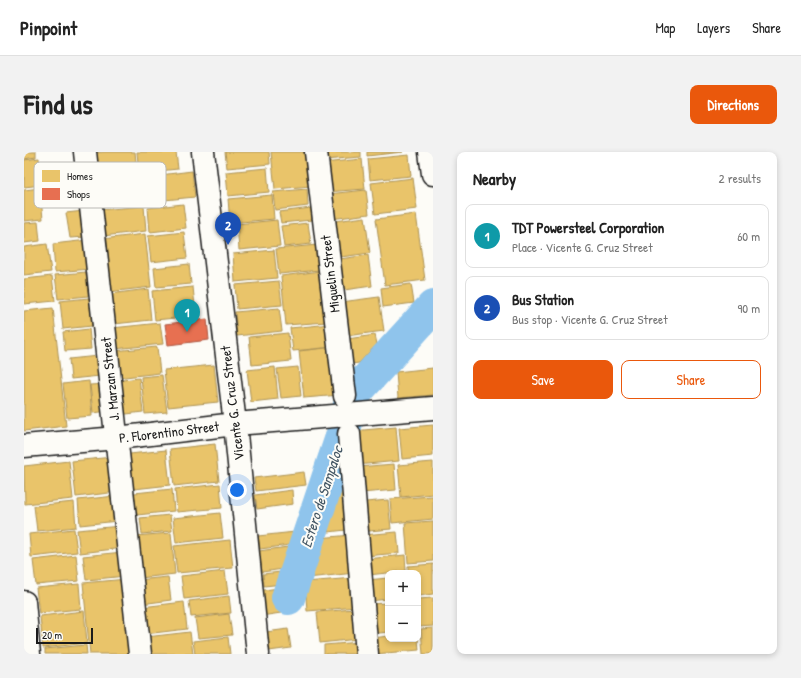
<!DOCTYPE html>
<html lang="en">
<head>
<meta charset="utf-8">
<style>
	:root { --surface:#fff; --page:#f2f2f2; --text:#222; --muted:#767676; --line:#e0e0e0; --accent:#ea580c }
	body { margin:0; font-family:"Patrick Hand",sans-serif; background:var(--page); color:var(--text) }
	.controls { position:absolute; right:12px; bottom:12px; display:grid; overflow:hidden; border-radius:8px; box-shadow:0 2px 6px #0003 }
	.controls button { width:36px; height:36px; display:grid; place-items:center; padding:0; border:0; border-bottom:1px solid var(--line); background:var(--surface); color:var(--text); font:20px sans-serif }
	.scale { position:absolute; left:12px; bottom:10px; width:57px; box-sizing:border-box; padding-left:4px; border:2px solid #1c1c1c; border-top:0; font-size:11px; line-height:14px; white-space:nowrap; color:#1c1c1c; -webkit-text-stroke:3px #fdfcf7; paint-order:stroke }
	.you { position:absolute; left:213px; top:338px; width:14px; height:14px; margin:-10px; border:3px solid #fff; border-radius:50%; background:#1a73e8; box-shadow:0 0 0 6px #1a73e833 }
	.badge { display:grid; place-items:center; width:26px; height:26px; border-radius:50%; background:var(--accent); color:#fff; font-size:13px; font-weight:700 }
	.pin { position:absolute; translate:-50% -33px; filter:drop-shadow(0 1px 2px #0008) }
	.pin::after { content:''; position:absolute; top:21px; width:14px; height:12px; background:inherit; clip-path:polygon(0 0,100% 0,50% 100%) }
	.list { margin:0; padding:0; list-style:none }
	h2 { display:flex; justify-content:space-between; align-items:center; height:52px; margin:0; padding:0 16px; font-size:17px }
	h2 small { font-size:13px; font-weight:400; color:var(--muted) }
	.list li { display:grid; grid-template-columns:26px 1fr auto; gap:12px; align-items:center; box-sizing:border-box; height:64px; margin:0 8px 8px; padding:0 8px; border:1px solid var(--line); border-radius:8px }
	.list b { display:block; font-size:15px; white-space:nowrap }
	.list p { margin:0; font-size:13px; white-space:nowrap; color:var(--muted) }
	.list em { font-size:13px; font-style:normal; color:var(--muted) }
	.actions { display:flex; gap:8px; padding:12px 16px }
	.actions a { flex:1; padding:9px 0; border:1px solid var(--accent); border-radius:8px; text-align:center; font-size:14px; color:var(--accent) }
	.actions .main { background:var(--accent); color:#fff }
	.map { position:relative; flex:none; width:409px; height:502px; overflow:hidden; border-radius:8px }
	header { display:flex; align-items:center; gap:24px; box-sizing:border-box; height:56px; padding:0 20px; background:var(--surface); border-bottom:1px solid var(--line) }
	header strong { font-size:19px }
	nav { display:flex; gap:22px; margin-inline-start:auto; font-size:14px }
	.intro { display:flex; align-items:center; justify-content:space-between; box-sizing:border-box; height:96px; padding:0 24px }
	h1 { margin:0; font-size:28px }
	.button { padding:10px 18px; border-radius:8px; background:var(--accent); color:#fff; font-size:14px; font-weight:700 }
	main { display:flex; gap:24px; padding:0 24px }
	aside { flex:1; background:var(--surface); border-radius:8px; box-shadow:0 2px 6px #0003 }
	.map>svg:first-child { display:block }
	.homes { fill:#e9c46a; stroke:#ac9253 }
	.shops { fill:#e76f51; stroke:#aa5641 }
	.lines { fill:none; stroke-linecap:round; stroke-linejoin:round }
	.river { stroke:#8fc4ec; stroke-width:34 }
	.minor-casing { stroke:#1c1c1c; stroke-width:25 }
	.tertiary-casing { stroke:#1c1c1c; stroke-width:25 }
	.minor { stroke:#fdfcf7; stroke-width:22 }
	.tertiary { stroke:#fdfcf7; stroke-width:22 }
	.labels { text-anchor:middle; stroke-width:4; stroke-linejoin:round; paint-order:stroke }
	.street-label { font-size:14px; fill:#1c1c1c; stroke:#fdfcf7 }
	.water-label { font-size:15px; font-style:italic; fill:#445765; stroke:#fdfcf7 }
	.key { fill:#fdfcf7; stroke:#bab9b5; stroke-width:1 }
	.key-label { font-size:11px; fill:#1c1c1c }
</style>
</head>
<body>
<header>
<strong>Pinpoint</strong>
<nav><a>Map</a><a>Layers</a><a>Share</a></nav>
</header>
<div class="intro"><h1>Find us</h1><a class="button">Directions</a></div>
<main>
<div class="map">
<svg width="409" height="502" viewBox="0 0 409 502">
	<rect width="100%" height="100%" fill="#fdfcf7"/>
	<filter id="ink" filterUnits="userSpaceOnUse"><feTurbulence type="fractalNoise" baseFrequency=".025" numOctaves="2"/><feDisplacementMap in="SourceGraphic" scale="8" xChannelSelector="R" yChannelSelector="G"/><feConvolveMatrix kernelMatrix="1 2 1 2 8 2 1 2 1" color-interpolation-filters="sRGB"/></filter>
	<g filter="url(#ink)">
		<!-- homes -->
		<path class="homes" d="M0 0H12V5L0 7Z
			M80 0H111L113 21 73 25 70 1Z
			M113 0H152L154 17 115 21Z
			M201 0H245L246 12 203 16Z
			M247 0H284L287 34 251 37Z
			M299 0H337V5L300 8Z
			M343 0H379L343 4Z
			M385 3 387 24 346 28 344 7Z
			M15 6 18 33 0 35V8Z
			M338 7 341 37 302 40 299 11Z
			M243 16 245 40 204 44 202 20Z
			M168 19 171 45 130 49 128 24Z
			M389 26 393 57 351 62 347 31Z
			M16 36 19 67 0 69V38Z
			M283 37 284 54 251 58 249 40Z
			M342 38 345 62 307 67 304 42Z
			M248 43 250 67 206 71 204 47Z
			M159 52 162 76 126 80 124 56Z
			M120 54 122 79 79 84 76 58Z
			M287 56 288 68 257 71 255 60Z
			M60 59 62 85 46 86 42 61Z
			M392 62 401 128 361 133 352 67Z
			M341 65 346 101 309 106 304 70Z
			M253 68 256 94 215 98 213 72Z
			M14 70 16 89 0 91V71Z
			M284 71 287 92 260 95 257 74Z
			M160 80 163 106 127 110 124 84Z
			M121 82 127 135 84 140 78 87Z
			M64 88 67 117 31 120 29 92Z
			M23 92 27 120 0 123V95Z
			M293 93 296 118 255 122 252 97Z
			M250 98 253 126 211 130 209 102Z
			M344 103 348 134 313 139 309 108Z
			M165 112 167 132 132 135 130 116Z
			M297 119 303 170 262 173 257 124Z
			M62 120 64 144 34 147 31 123Z
			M28 124 31 149 0 152V127Z
			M255 129 258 153 213 157 211 133Z
			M387 132 390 151 359 155 357 136Z
			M169 135 172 164 131 168 128 139Z
			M124 137 127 168 90 172 86 142Z
			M355 145 360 179 322 184 317 150Z
			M65 146 68 174 39 177 36 149Z
			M29 156 42 274 0 279V159Z
			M255 156 258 179 213 184 211 160Z
			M136 171 139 192 90 197 88 176Z
			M307 172 309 195 269 199 266 176Z
			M65 177 67 197 41 199 39 180Z
			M264 181 267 209 228 213 225 185Z
			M351 183 353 192 335 211 320 213 316 188Z
			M133 195 136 221 92 226 89 199Z
			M311 195 316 243 280 246 275 199Z
			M74 204 76 224 47 227 45 207Z
			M190 213 194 250 144 255 140 218Z
			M251 215 254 247 227 250 223 218Z
			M274 215 277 244 257 246 253 217Z
			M409 216V243L374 246 372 220Z
			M138 223 143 260 121 262 117 225Z
			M115 226 119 260 94 263 91 229Z
			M65 229 68 264 43 266 39 232Z
			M81 232 84 259 69 261 66 233Z
			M409 273V304L378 307 375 276Z
			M372 275 375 309 332 313 329 279Z
			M191 292 195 329 150 334 146 297Z
			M142 298 146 333 101 338 97 303Z
			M318 300 331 377 304 380 303 366Z
			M89 305 93 340 52 345 48 309Z
			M45 309 49 347 1 352 0 314Z
			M409 310V342L377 345 374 313Z
			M370 312 372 338 337 341 334 315Z
			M280 320 282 333 232 339 230 326Z
			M196 332 198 356 153 360 151 337Z
			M148 337 150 359 104 364 101 342Z
			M268 338 269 352 233 357 231 343Z
			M91 344 94 369 56 373 54 348Z
			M409 344V367L368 371 366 347Z
			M364 348 367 377 334 380 331 351Z
			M50 350 52 375 13 379 10 354Z
			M196 361 199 386 152 391 149 366Z
			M146 363 148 379 118 382 116 366Z
			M409 369V409L384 411 381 371Z
			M97 374 99 396 56 401 53 378Z
			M50 377 53 400 7 405 5 382Z
			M271 380 273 392 236 397 234 384Z
			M373 380 375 401 341 404 339 383Z
			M147 381 151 422 116 426 111 384Z
			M328 383 331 421 283 426 294 386Z
			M206 388 209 416 153 421 150 394Z
			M264 395 267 416 238 420 235 399Z
			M99 400 102 424 62 428 59 404Z
			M52 403 55 429 12 433 9 408Z
			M381 403 382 419 344 423 343 407Z
			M409 412V442L394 444V421H384V414Z
			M201 419 204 442 160 447 157 424Z
			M257 420 259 432 240 434 239 422Z
			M144 425 147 448 117 452 114 428Z
			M330 426 333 455 283 459 281 430Z
			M364 426V447L345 449 343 428Z
			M103 427 110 502H66L59 431Z
			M55 432 57 457 15 461 12 436Z
			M254 436 257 461 237 464 234 439Z
			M205 444 207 461 167 465 165 449Z
			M409 446V474L394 475V447Z
			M160 450 163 477 121 482 118 455Z
			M364 451V480L347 482 345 452Z
			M331 457 334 487 296 491 293 460Z
			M60 459 63 491 19 496 16 464Z
			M205 462 208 483 174 486 171 466Z
			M409 476V502H399L397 477Z
			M264 477 267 496 245 499 242 480Z
			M166 480 169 502H124L122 485Z
			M364 484V487H394L395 498 351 502 349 486Z
			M204 485 206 502H171L169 489Z
			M337 490 339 502H300V493Z
			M62 493 63 502H21V497Z"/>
		<!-- shops -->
		<path class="shops" d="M183 167 185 188 144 193 141 172Z"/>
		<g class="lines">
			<!-- river -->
			<path class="river" d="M264 446 320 279 328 244 409 155"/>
			<!-- minor casing -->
			<g class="minor-casing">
				<path id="minor" d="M61 0 116 502
					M292 0 321 244
					M406 0 409 22
					M325 282 343 502"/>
			</g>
			<!-- tertiary casing -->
			<g class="tertiary-casing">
				<path id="tertiary" d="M179 0 211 272 234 502
					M0 294 93 286 211 272 409 256
					M0 450 5 502"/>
			</g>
			<!-- minor -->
			<use href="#minor" class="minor"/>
			<!-- tertiary -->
			<use href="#tertiary" class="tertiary"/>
		</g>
	</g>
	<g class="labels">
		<!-- street labels -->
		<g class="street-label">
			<text transform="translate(306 122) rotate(-97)" y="5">Miguelin Street</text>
			<text transform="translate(86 227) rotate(-96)" y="5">J. Marzan Street</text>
			<text transform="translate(208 251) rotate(-97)" y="5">Vicente G. Cruz Street</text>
			<text transform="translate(145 280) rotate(-7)" y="5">P. Florentino Street</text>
		</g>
		<!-- water labels -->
		<g class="water-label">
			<text transform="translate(298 345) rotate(-72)" y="5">Estero de Sampaloc</text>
		</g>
	</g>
	<!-- legend -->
	<rect x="10" y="10" width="132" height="46" rx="6" class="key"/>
	<rect x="18" y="18" width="18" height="12" fill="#e9c46a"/>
	<rect x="18" y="36" width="18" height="12" fill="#e76f51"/>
	<g class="key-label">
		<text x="43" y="28">Homes</text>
		<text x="43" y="46">Shops</text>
	</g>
</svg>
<div class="controls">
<button>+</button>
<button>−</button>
</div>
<div class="scale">20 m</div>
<div class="you"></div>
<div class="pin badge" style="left:163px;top:180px;background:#0f9aa8">1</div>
<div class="pin badge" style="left:204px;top:93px;background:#1a4fb4">2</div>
</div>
<aside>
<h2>Nearby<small>2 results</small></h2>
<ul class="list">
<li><span class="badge" style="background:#0f9aa8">1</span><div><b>TDT Powersteel Corporation</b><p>Place · Vicente G. Cruz Street</p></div><em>60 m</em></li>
<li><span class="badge" style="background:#1a4fb4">2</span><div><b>Bus Station</b><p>Bus stop · Vicente G. Cruz Street</p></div><em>90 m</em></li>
</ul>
<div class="actions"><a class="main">Save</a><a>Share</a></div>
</aside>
</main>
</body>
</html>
